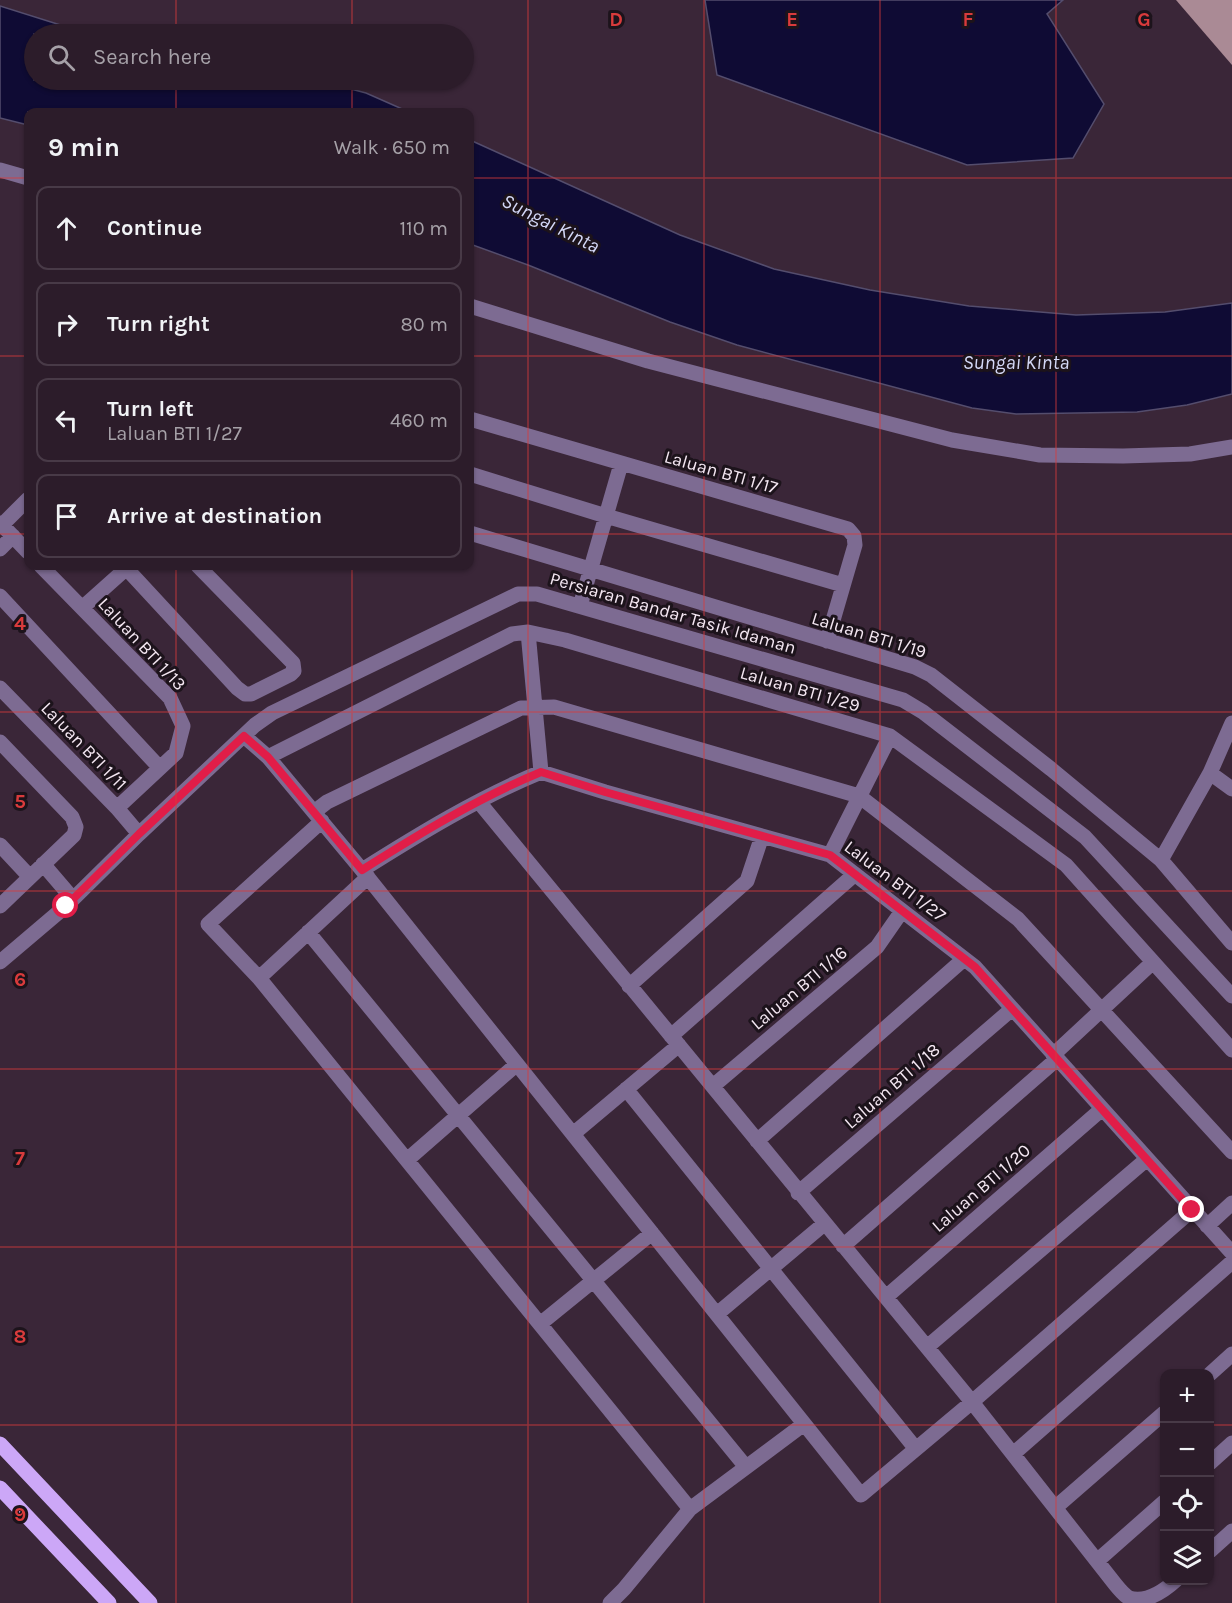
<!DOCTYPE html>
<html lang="en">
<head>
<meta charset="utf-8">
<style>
	:root { --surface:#2c1c2a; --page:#342532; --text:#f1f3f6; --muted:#a6a1a8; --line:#483a47 }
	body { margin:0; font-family:Karla,sans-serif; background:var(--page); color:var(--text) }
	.controls { position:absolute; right:18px; bottom:18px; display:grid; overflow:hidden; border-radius:12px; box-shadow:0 2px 4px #0004 }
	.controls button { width:54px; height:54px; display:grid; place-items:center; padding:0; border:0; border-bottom:2px solid var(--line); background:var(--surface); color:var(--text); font:30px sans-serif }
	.stop { position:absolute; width:18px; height:18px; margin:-14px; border:4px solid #e11d48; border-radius:50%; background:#fff }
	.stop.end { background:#e11d48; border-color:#fff; box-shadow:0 2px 6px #0008 }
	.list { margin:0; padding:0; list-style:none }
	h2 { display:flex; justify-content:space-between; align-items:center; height:78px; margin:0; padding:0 24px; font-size:26px }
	h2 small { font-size:20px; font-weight:400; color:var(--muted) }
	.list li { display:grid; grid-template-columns:39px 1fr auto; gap:18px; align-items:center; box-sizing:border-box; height:84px; margin:0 12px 12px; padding:0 12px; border:2px solid var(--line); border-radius:12px }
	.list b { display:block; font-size:22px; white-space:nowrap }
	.list p { margin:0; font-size:20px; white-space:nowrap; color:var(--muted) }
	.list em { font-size:20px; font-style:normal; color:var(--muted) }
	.icon { flex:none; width:33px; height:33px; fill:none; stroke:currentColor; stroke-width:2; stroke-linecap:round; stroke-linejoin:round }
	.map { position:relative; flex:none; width:1232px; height:1603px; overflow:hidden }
	.search { position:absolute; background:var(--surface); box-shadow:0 2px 4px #0004; left:24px; top:24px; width:450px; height:66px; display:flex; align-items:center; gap:15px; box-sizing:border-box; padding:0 21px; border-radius:33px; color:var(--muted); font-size:22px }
	.panel { position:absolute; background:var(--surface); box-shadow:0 2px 4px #0004; left:24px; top:108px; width:450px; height:462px; border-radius:12px }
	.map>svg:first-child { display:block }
	.water { fill:#0f0b34; stroke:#544d6d; stroke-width:1.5 }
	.building { fill:#aa8a95 }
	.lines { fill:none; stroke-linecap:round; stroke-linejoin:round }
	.minor { stroke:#7d6b92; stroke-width:15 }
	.major { stroke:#cca7f7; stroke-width:15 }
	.route { stroke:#e11d48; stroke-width:8 }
	.grid { fill:none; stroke:#d93b3c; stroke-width:1.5; stroke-opacity:0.55 }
	.labels { text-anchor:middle; stroke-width:6; stroke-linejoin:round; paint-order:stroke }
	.street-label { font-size:18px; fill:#f4e7f2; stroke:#1c131b }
	.water-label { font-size:20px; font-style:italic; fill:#d4d8f7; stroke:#1c131b }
	.grid-label { font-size:20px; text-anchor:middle; font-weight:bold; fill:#d93b3c; stroke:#1c131b; stroke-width:6; stroke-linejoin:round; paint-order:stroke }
</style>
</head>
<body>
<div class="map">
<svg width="1232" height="1603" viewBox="0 0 1232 1603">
	<rect width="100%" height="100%" fill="#3a2638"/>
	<!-- water -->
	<path class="water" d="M705 0H1063L1047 14 1104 104 1073 158 967 165 717 75Z
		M0 6 89 34H34V80H317L366 93 409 112H28V125L0 118Z
		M470 140 680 235 774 269 870 290 969 306 1076 315 1165 312 1232 303V394L1187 405 1137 412 1016 414 972 408 737 345 670 322 528 265 470 244Z"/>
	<!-- building -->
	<path class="building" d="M1176 0H1232V65Z"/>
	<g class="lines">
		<!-- minor -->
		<path class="minor" d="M0 170 28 178
			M470 306 648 361 952 440 1040 455 1123 456 1190 454 1232 447
			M470 419 848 529 854 536 855 545 827 641
			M470 474 606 516 843 585
			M0 523 28 552
			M2 525 28 499
			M470 533 915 667 931 675 1051 769 1161 860 1210 773 1232 723
			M0 549 13 536
			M41 566 170 698 183 726 176 753 117 808
			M126 568 237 688 245 694H251L291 674 294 671 293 663 198 566
			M0 596 160 768
			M580 606 621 464
			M82 608 129 566
			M528 632 541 772
			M0 688 117 808 139 834
			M244 736 268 757 362 870 861 1495 972 1402 1192 1210
			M0 742 72 817 76 827 74 835 0 906
			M268 757 512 634 528 632 565 640 890 736 1066 865 1232 1050
			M1210 773 1232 789
			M479 802 972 1402 1115 1584C1119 1589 1124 1595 1129 1598 1146 1603 1164 1591 1176 1580
			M314 812 327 802 521 708 554 707 859 796 1018 919 1232 1152
			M322 821 208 924 259 978 690 1509
			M0 845 30 877
			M830 855 890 736
			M1161 860 1232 943
			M43 864 73 899
			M362 870C419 834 478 798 541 772L605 792 830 855 975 967 1232 1253
			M308 932 746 1467
			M0 962 66 906 139 834 255 725 272 713 518 594H537L903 700 923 712 1085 837 1232 996
			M259 978 368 877
			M629 986 747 881 762 836
			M671 1036 855 874
			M1053 1055 1153 962
			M713 1086 877 947 902 911
			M626 1089 916 1449
			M573 1134 679 1045
			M757 1141 964 959
			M407 1160 517 1064
			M798 1193 1012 1009
			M1207 1226 1232 1203
			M843 1246 1057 1059
			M886 1297 1102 1109
			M717 1314 824 1224
			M540 1324 652 1233
			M927 1347 1147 1159
			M1210 1374 1232 1354
			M1013 1454 1232 1262
			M1210 1463 1232 1443
			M1056 1507 1164 1413
			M1210 1551 1232 1531
			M1097 1561 1164 1502
			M610 1603 624 1589 690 1509 804 1424"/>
		<!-- major -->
		<path class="major" d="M0 1444 150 1603
			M0 1488 109 1603"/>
	</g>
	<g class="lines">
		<!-- route -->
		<path class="route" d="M66 906 139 834 244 736 268 757 362 870C419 834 478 798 541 772L605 792 830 855 975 967 1192 1210"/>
	</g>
	<!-- grid -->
	<path class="grid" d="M176 0V34M352 0V34M528 0V1603M704 0V1603M880 0V1603M1056 0V1603M176 80V112M352 80V112M0 178H28M470 178H1232M0 356H28M470 356H1232M0 534H28M470 534H1232M176 566V1603M352 566V1603M0 712H1232M0 891H1232M0 1069H1232M0 1247H1232M0 1425H1164M1210 1425H1232"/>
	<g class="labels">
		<!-- street labels -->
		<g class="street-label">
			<text transform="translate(721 472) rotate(16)" y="6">Laluan BTI 1/17</text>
			<text transform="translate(673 613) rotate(16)" y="6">Persiaran Bandar Tasik Idaman</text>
			<text transform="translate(869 635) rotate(17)" y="6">Laluan BTI 1/19</text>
			<text transform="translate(142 644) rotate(47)" y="6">Laluan BTI 1/13</text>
			<text transform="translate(800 689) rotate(16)" y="6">Laluan BTI 1/29</text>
			<text transform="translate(84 746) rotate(46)" y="6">Laluan BTI 1/11</text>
			<text transform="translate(895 881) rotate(37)" y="6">Laluan BTI 1/27</text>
			<text transform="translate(799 988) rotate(-40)" y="6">Laluan BTI 1/16</text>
			<text transform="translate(892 1086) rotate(-41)" y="6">Laluan BTI 1/18</text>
			<text transform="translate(981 1188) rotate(-41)" y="6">Laluan BTI 1/20</text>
		</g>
		<!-- water labels -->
		<g class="water-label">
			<text transform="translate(551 223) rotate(27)" y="7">Sungai Kinta</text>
			<text x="1016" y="369">Sungai Kinta</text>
		</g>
	</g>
	<g class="grid-label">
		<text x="616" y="26">D</text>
		<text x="792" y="26">E</text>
		<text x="968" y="26">F</text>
		<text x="1144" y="26">G</text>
		<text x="20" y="630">4</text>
		<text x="20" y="808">5</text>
		<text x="20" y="986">6</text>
		<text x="20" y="1165">7</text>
		<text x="20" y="1343">8</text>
		<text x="20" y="1521">9</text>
	</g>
</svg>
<div class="controls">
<button>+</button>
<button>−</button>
<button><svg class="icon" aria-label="locate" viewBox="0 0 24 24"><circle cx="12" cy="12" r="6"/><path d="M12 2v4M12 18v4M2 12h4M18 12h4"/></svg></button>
<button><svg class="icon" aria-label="layers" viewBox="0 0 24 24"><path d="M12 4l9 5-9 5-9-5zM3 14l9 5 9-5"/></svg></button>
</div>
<div class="stop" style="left:66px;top:906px"></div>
<div class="stop end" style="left:1192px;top:1210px"></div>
<div class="search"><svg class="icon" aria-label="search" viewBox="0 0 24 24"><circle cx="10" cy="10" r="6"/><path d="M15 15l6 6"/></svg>Search here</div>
<section class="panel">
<h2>9 min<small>Walk · 650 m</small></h2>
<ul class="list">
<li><svg class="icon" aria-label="ahead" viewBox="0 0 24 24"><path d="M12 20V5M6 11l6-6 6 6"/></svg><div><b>Continue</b></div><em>110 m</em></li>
<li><svg class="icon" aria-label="right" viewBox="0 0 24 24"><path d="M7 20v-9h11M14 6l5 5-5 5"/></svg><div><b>Turn right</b></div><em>80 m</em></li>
<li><svg class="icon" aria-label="left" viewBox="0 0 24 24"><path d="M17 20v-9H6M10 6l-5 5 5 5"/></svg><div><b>Turn left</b><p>Laluan BTI 1/27</p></div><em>460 m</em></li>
<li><svg class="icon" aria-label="arrive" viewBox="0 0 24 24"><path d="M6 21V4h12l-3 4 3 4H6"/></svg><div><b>Arrive at destination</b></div></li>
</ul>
</section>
</div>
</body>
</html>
